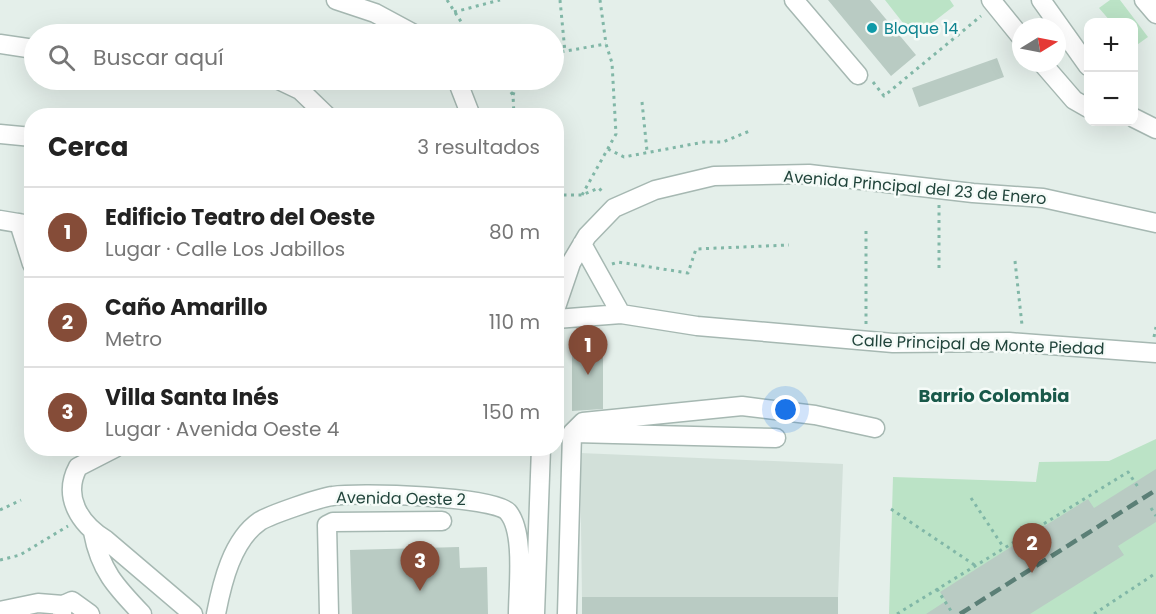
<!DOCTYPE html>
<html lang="es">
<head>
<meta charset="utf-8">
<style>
	:root { --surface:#fff; --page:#f2f2f2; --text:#222; --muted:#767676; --line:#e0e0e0; --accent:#854c38 }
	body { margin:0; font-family:Poppins,sans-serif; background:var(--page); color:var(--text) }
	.controls { position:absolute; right:18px; top:18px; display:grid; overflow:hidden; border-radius:12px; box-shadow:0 6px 24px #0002 }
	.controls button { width:54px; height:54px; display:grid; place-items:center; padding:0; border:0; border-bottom:2px solid var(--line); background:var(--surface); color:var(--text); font:30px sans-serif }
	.compass { position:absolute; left:1012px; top:18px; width:54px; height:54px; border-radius:50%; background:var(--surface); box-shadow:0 6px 24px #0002; rotate:80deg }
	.you { position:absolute; left:786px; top:410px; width:21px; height:21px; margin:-15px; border:4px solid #fff; border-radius:50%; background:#1a73e8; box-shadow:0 0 0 9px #1a73e833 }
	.badge { display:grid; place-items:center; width:39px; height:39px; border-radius:50%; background:var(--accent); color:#fff; font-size:20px; font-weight:700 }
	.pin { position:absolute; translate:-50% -50px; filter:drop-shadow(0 2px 3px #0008) }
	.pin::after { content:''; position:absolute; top:32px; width:21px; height:18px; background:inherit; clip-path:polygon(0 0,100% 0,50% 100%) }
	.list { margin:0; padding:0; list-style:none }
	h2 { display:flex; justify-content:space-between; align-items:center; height:78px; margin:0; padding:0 24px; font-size:26px }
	h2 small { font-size:20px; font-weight:400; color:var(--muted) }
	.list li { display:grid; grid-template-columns:39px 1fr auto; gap:18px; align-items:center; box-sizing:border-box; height:90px; padding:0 24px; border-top:2px solid var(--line) }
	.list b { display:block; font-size:22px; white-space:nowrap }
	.list p { margin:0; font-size:20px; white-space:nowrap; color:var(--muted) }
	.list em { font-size:20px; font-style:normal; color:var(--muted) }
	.icon { flex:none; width:33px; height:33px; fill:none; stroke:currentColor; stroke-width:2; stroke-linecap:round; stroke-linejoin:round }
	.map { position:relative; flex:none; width:1156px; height:614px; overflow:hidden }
	.search { position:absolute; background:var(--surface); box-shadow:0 6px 24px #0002; left:24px; top:24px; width:540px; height:66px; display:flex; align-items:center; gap:15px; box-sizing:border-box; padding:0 21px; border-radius:33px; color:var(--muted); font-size:22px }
	.panel { position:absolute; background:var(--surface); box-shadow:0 6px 24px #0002; left:24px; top:108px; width:540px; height:348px; border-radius:24px }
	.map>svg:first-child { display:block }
	.built { fill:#d2e0d9 }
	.green { fill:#bbe3c6 }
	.building { fill:#b9cbc3 }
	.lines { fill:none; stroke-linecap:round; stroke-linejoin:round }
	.minor-casing { stroke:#a6b8b2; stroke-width:21 }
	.path { stroke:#81b7a7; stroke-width:3; stroke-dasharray:3 4.5; stroke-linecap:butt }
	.minor { stroke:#fff; stroke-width:18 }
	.rail { stroke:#5b7f76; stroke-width:4.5; stroke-dasharray:12 6; stroke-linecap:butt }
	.culture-dot { fill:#0f9aa8; stroke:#f5fbf8; stroke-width:2 }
	.labels { text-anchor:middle; stroke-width:5; stroke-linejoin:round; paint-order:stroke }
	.culture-label { font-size:16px; fill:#0d838f; stroke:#f5fbf8; text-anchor:start }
	.street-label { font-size:16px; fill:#21443b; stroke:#f5fbf8 }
	.neighbourhood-label { font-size:18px; font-weight:bold; fill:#19594a; stroke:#f5fbf8 }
</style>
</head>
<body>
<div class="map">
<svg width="1156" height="614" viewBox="0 0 1156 614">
	<rect width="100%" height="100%" fill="#e4efea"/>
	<!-- built -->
	<path class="built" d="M580 453 843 464 838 597H582Z"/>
	<!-- green -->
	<path class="green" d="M885 0H950L954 6 914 37Z
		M1110 0H1120L1148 37 1134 47V22H1111L1099 8Z
		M1156 439V614H889L893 477 1036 482 1039 462 1109 461Z"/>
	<!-- building -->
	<path class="building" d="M828 0H870L916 55 891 76Z
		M997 58 1004 77 919 107 912 88Z
		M572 339H603V409L572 411Z
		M1156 469V522L1118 546 1124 555 1030 614H926L946 601 940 592 1014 545 1088 499 1094 508Z
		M459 547 460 568 487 567 488 614H352L350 550Z
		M582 597H838V614H582Z"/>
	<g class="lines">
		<!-- minor casing -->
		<g class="minor-casing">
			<path id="minor" d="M336 0 375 13 414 34
				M794 0 858 75
				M991 0 1021 37
				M1041 0 1088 66
				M1144 0 1156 14
				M0 44 34 49
				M1042 63 1074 100 1088 108
				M279 80 300 90 327 116
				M457 80 471 116
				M1134 118 1156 129
				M0 134 32 137
				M0 220 30 225
				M19 223 32 264
				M582 244 621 314
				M556 307 571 263 587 236 614 208 655 190 714 176 809 174 973 193 1043 198 1156 223
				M556 319 621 314 697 326 893 343 1009 342 1156 353
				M574 433 776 438
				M115 448 78 467C62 497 80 524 106 540L193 614
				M93 532C100 570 116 587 142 614
				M0 611 38 603 63 605
				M62 614 63 605 72 601 90 614
				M216 614C222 583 232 540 260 521 270 515 321 497 333 496 358 492 494 496 508 512 525 532 518 587 518 614
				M329 614 327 525 333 522 442 521
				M535 614 541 448
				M567 614 572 433 583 422 742 406 815 415 875 428"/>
		</g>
		<!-- path -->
		<path class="path" d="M447 0 469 34
			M560 0 565 52
			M454 12 500 0
			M554 53 606 44
			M502 80 513 95 514 116
			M873 82 884 96 981 16
			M513 95 518 80
			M642 102 647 151
			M608 149 624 157 704 142H723L752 130
			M556 195H582L599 188 604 194
			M582 195 616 134 612 63 606 44 600 0
			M939 205V270
			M866 231V325
			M1015 261 1022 325
			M612 264 618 262 688 273 696 249 789 245
			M1154 337 1156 327
			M971 498 1004 548
			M1151 508 1156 516
			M891 509 976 566
			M0 510 21 500
			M0 560 20 555 68 526
			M937 589 953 614
			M897 614 1128 472 1138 487
			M1094 614 1156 573"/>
		<!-- minor -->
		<use href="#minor" class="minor"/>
		<!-- rail -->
		<path class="rail" d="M960 614 1156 490"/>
	</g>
	<!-- markers -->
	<circle class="culture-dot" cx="872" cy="28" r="6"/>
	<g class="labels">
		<!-- culture labels -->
		<g class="culture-label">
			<text x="884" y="34">Bloque 14</text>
		</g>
		<!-- street labels -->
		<g class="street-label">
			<text transform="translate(915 187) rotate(5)" y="6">Avenida Principal del 23 de Enero</text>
			<text transform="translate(978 344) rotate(2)" y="6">Calle Principal de Monte Piedad</text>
			<text transform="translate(401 498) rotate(1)" y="6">Avenida Oeste 2</text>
		</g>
		<!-- neighbourhood labels -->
		<g class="neighbourhood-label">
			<text x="994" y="402">Barrio Colombia</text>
		</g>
	</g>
</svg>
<div class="controls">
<button>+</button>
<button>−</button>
</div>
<svg class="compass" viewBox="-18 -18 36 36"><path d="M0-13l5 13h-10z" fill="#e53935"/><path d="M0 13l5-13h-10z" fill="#767676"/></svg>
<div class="you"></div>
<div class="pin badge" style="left:588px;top:375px">1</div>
<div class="pin badge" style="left:1032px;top:573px">2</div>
<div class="pin badge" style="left:420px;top:591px">3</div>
<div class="search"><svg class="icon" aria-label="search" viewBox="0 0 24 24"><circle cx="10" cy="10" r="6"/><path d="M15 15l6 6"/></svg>Buscar aquí</div>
<section class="panel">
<h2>Cerca<small>3 resultados</small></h2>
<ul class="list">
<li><span class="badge">1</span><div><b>Edificio Teatro del Oeste</b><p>Lugar · Calle Los Jabillos</p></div><em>80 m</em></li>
<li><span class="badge">2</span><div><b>Caño Amarillo</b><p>Metro</p></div><em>110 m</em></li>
<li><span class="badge">3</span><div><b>Villa Santa Inés</b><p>Lugar · Avenida Oeste 4</p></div><em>150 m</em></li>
</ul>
</section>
</div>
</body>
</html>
